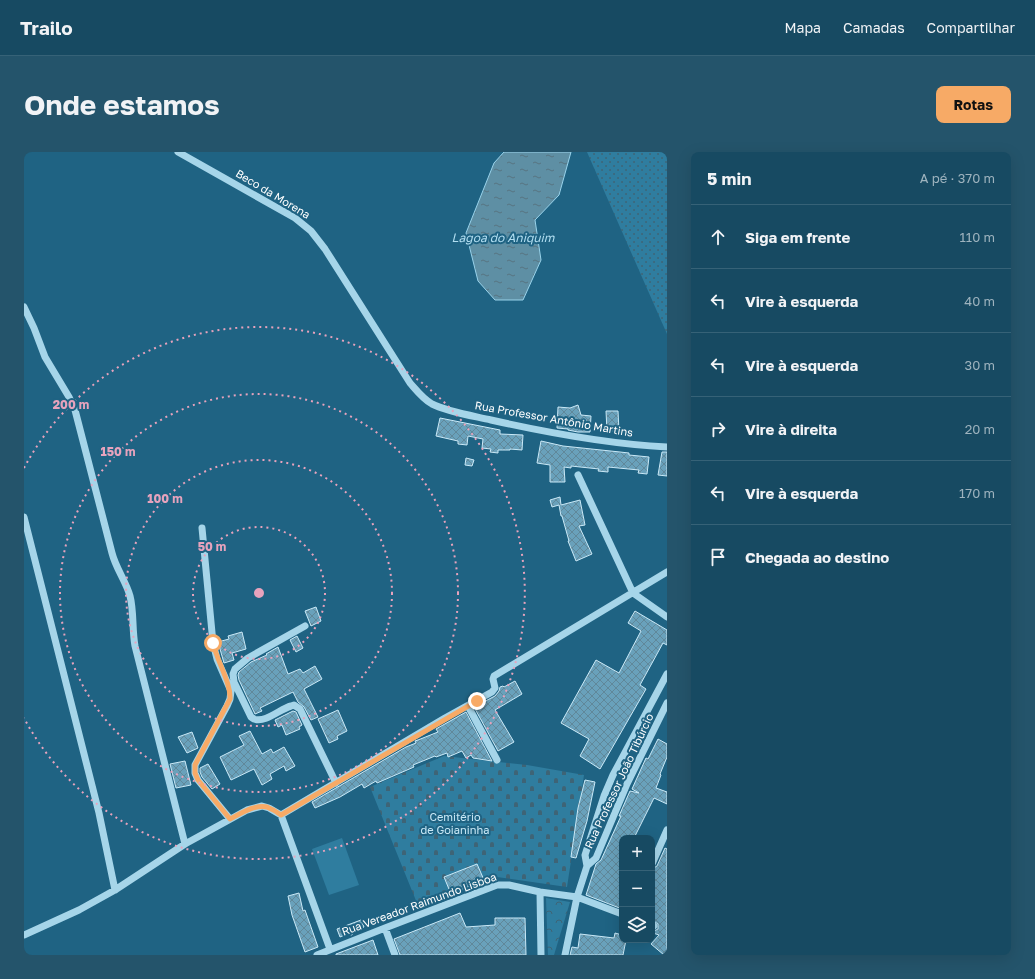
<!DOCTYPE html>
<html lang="pt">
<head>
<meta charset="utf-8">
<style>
	:root { --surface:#174a62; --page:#24546b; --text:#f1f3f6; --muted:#9eb3be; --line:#366277; --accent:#f7aa66 }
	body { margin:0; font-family:"Golos Text",sans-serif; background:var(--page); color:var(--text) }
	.controls { position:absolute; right:12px; bottom:12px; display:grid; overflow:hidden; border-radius:8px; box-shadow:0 4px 16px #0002 }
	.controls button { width:36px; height:36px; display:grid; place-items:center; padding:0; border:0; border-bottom:1px solid var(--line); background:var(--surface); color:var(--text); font:20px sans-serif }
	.stop { position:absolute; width:12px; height:12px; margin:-9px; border:3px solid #f7aa66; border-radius:50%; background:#fff }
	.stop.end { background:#f7aa66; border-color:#fff; box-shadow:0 1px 4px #0008 }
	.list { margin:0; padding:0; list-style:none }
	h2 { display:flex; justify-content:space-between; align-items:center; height:52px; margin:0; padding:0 16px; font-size:17px }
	h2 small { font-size:13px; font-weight:400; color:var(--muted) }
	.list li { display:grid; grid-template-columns:26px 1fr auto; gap:12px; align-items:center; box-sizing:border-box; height:64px; padding:0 16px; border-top:1px solid var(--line) }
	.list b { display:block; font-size:15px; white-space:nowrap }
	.list em { font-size:13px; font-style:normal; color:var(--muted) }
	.icon { flex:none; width:22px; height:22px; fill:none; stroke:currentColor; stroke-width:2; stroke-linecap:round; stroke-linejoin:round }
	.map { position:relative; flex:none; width:643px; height:803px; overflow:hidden; border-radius:8px }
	header { display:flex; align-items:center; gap:24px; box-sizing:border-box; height:56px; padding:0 20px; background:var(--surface); border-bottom:1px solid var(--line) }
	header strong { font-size:19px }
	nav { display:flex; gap:22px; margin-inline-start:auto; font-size:14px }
	.intro { display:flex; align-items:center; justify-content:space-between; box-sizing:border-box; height:96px; padding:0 24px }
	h1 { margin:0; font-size:28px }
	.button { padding:10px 18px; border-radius:8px; background:var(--accent); color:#111; font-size:14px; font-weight:700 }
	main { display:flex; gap:24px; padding:0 24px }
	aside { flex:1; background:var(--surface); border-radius:8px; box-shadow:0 4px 16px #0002 }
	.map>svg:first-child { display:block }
	.grass { fill:url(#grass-dots) }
	.cemetery { fill:url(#cemetery-stones) }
	.park { fill:url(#park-crowns) }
	.pitch { fill:#2f7d9f }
	.water { fill:url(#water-ripples); stroke:#99d3eb }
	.building { fill:url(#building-cross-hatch); stroke:#cae9f7 }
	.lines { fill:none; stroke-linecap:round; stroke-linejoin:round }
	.minor { stroke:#a6d5e9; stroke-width:7 }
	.route { stroke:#f7aa66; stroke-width:5 }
	.ring { fill:none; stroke:#e7a3bd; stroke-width:2; stroke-dasharray:2 4 }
	.labels { text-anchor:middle; stroke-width:4; stroke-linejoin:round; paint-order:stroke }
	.street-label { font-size:11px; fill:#fff; stroke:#1f6383 }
	.park-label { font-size:11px; fill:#cae9f7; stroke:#1f6383 }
	.water-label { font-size:12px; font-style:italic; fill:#b1def1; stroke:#1f6383 }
	.centre { fill:#e7a3bd; stroke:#1f6383; stroke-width:2 }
	.ring-label { font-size:12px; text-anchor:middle; font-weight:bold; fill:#e7a3bd; stroke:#1f6383; stroke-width:4; stroke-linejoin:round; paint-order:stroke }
</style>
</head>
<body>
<header>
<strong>Trailo</strong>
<nav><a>Mapa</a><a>Camadas</a><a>Compartilhar</a></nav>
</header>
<div class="intro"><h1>Onde estamos</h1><a class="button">Rotas</a></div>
<main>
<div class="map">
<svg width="643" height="803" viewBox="0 0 643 803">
	<defs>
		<pattern id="grass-dots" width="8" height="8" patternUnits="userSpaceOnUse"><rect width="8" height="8" fill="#2f7d9f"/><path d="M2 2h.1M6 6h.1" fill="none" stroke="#3e6476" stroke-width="1.8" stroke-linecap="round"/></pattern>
		<pattern id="cemetery-stones" width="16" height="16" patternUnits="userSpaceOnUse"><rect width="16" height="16" fill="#2f7d9f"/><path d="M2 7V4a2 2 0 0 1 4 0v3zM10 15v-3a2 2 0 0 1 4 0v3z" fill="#3e6476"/></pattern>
		<pattern id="park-crowns" width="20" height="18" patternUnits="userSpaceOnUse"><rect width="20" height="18" fill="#2f7d9f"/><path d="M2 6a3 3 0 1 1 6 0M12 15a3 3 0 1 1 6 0" fill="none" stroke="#3e6476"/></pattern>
		<pattern id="water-ripples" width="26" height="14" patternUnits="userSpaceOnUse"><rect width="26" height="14" fill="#5e8fa4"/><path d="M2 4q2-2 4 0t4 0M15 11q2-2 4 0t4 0" fill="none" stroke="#577481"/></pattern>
		<pattern id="building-cross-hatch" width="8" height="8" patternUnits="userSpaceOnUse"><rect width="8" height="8" fill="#69a1bb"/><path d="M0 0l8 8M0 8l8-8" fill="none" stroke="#60889a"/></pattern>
	</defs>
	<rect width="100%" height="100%" fill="#1f6383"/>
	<!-- grass -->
	<path class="grass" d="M563 0H643V182Z"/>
	<!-- cemetery -->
	<path class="cemetery" d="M420 604 503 613 560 623 543 735 473 725 395 756 346 635Z"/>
	<!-- park -->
	<path class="park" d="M522 746 546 750 530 803H524Z"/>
	<!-- pitch -->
	<path class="pitch" d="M318 686 335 733 305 743 288 697Z"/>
	<!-- water -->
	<path class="water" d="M480 0H547L535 43 511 68 517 108 499 148H471L454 129 442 81 470 11Z"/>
	<!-- building -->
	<path class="building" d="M554 253 557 263 567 264 566 280H554L544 278V277L533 276 534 255 546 256Z
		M582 259H594L595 279H583Z
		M416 266 476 278V282L499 283 498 298 486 297V298H474V301L466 300 467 297 458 296 459 287 444 284 443 293 434 292V289L412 284Z
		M517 289 539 294 596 300 605 301V303L625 305 623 322 614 321 615 318 584 315V320L574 319 575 317 547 314V316L540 315 541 330H526V313L513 311Z
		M638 300H643V324L634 323Z
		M442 306 450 308 448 314 441 313Z
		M536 345 537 353 556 348 561 373 555 374 568 402 552 409 544 389H545L538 364H537L535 353 528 355 526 348Z
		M292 455 297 469 287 474 281 459Z
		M611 459 643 478V493L639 491 616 533 622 537 576 617 556 604 565 587 537 571 572 508 595 521 617 479 604 471Z
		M218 480 222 497 208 501 210 508 200 511 194 490 205 487 204 484Z
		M273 484 279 496 272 500 266 488Z
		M254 495 264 522 276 517 279 521 291 514 298 527 280 537 294 565 287 568 280 555 274 550 269 540 236 556 238 559 231 562 215 528 214 523 215 520 227 510 243 503 242 502Z
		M491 529 498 542 471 558 490 590 474 599 450 555 471 544 475 539 476 535 479 534 480 535Z
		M314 558 323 579 313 584 314 587 305 591 294 567Z
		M269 559 272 560 278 573 275 575 276 577 262 583 258 573 254 575 251 568Z
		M442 560 468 609 449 606 447 603 442 606 438 599 424 605 423 601 412 605 411 604 389 613 390 615 353 631 352 629 340 636 338 632 316 645 291 656 288 650 382 595 392 591 391 589 394 588 414 580 412 577Z
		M226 579 238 602 247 597 249 601 260 595 271 614 262 619 260 614 246 622 248 627 238 633 230 617 207 628 196 605 220 593 215 584Z
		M168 580 174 596 163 601 154 585Z
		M634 587 643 592V605L636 622 637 623 632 636 643 640V652L630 646 610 686H598V757L562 743 572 712 577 708 597 664H595L602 648 606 639 615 641 608 637 622 606 624 607Z
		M161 609 167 633 152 636 146 612Z
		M184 612 196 632 188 637 178 625 176 620V616Z
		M561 628 571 630 563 669 552 706 547 705 554 656Z
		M641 696 643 697V803H640L627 792 635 783 629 781 630 779 634 777V772L628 768V717L633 714Z
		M453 712 460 728 427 742 420 725Z
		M275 741 279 759 281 758 294 795 281 800 268 763 264 744Z
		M436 761 442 775 471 773V766H501L502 803H376L370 787Z
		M337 768 340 775 333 778 328 783 323 782 316 785 313 777Z
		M591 781 598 783V788H602L599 803H546L548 795 554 796 556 782 590 786Z
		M349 788 354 803H312V802Z"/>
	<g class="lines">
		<!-- minor -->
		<path class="minor" d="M154 0 271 66 287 79 301 97 386 231C393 239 399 247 408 252 424 260 450 264 467 268 525 281 584 292 643 295
			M0 155 10 176 21 205 45 245 51 258 88 401C92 417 102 429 106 444 110 459 108 478 111 494L161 692
			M554 323 609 441 643 465
			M0 365 75 661 91 738
			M178 376 189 491 193 507 207 539 206 547 203 554 171 613V621L174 628 206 667
			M281 474 224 506 211 517 209 522 210 530 227 565 230 567C242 571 256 557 267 554L270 553 276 557 312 631
			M444 554 473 608
			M257 663 421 566 468 540 471 536 469 527 470 524 643 420
			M257 663 306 797
			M628 712 643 678
			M563 714 572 706 603 632 643 551
			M516 740 517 803
			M628 773 630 774
			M361 776 371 803
			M0 783 55 758 91 738 161 692 223 658 238 654 245 656 257 663
			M293 803 361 776 473 733H485L516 740 553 745 598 762
			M541 803 553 745 563 714 561 703 580 644 589 623 643 522"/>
	</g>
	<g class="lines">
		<!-- route -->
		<path class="route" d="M189 491C193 509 207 531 206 547L171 613V621L174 628 206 667C216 662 231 652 243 655 248 657 253 660 257 663L453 549"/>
	</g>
	<!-- distance rings -->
	<g class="ring">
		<circle cx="235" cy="441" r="66"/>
		<circle cx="235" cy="441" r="133"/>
		<circle cx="235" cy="441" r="199"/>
		<path d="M0 316A266 266 0 1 1 0 566"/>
	</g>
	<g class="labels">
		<!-- street labels -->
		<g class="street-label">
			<text transform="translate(249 42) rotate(31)" y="4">Beco da Morena</text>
			<text transform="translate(530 267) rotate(10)" y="4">Rua Professor Antônio Martins</text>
			<text transform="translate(595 629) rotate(-65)" y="4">Rua Professor João Tibúrcio</text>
			<text transform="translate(395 752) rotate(-20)" y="4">Rua Vereador Raimundo Lisboa</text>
		</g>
		<!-- park labels -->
		<g class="park-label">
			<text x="431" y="669">Cemitério<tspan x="431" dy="13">de Goianinha</tspan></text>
		</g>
		<!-- water labels -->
		<g class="water-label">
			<text x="479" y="90">Lagoa do Aniquim</text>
		</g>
	</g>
	<circle cx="235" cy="441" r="6" class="centre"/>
	<g class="ring-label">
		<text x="47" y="257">200 m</text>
		<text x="94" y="304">150 m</text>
		<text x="141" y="351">100 m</text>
		<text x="188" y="399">50 m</text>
	</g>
</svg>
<div class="controls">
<button>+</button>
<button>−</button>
<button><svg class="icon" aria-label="layers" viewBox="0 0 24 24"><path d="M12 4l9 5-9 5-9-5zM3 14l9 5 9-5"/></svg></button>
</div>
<div class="stop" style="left:189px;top:491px"></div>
<div class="stop end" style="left:453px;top:549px"></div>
</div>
<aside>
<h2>5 min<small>A pé · 370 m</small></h2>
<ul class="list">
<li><svg class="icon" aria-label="ahead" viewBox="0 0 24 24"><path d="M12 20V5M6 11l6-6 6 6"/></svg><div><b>Siga em frente</b></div><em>110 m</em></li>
<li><svg class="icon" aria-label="left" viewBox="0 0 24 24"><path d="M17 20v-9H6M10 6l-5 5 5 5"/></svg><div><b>Vire à esquerda</b></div><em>40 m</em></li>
<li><svg class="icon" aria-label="left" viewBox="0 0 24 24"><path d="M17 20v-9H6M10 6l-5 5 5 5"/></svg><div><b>Vire à esquerda</b></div><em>30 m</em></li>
<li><svg class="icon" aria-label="right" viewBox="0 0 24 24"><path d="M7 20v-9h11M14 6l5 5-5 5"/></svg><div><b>Vire à direita</b></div><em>20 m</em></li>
<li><svg class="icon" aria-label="left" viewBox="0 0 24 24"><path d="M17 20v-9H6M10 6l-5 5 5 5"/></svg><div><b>Vire à esquerda</b></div><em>170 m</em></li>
<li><svg class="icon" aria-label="arrive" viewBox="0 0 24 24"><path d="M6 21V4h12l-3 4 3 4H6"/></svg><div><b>Chegada ao destino</b></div></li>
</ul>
</aside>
</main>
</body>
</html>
